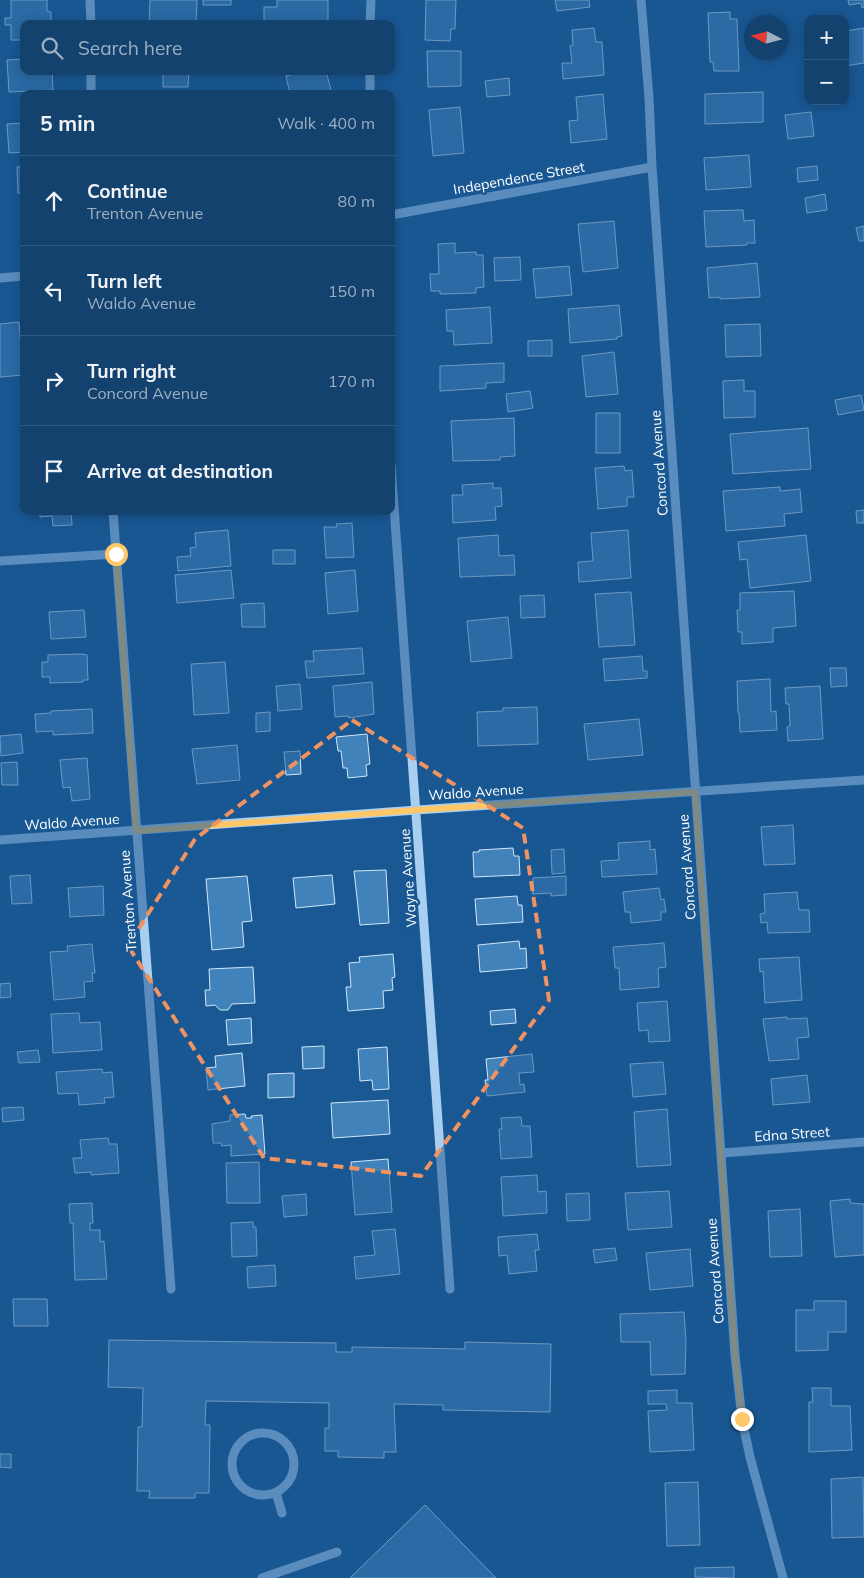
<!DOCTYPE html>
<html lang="en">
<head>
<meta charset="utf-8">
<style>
	:root { --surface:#13426e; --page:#204d76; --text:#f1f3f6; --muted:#9db0c2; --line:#325b81 }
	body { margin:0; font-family:Mulish,sans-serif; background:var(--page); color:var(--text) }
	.controls { position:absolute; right:15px; top:15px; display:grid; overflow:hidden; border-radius:10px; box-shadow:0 2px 12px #0003 }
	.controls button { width:45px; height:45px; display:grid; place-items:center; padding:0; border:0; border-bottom:1px solid var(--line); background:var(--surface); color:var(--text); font:25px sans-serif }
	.compass { position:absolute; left:744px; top:15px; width:45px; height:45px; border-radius:50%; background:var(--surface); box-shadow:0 2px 12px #0003; rotate:276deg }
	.stop { position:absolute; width:15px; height:15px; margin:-11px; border:4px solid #ffc768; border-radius:50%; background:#fff }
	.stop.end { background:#ffc768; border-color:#fff; box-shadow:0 1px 5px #0008 }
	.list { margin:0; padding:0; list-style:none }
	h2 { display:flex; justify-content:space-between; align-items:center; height:65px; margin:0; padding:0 20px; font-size:21px }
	h2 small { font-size:16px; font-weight:400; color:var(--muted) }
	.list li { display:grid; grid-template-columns:32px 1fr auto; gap:15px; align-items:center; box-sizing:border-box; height:90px; padding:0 20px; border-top:1px solid var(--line) }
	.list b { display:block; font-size:19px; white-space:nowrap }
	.list p { margin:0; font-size:16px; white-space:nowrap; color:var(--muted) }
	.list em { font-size:16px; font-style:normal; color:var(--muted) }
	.icon { flex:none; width:28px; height:28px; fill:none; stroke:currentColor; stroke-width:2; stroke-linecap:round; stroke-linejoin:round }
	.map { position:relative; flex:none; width:864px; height:1578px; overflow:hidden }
	.search { position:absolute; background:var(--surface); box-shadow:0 2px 12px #0003; left:20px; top:20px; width:375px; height:55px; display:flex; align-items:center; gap:12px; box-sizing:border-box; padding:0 18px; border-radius:10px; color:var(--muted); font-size:19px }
	.panel { position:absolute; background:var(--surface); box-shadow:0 2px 12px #0003; left:20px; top:90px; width:375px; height:425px; border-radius:10px }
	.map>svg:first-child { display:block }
	.building { fill:#4182ba; stroke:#d0e7fb }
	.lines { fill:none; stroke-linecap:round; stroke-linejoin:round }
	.minor { stroke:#a9cff0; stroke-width:9 }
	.route { stroke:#ffc768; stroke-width:6 }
	.marked { fill:none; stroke:#f09361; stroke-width:4; stroke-dasharray:10 6; stroke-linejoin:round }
	.labels { text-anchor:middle; stroke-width:5; stroke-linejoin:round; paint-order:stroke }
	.street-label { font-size:14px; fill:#fff; stroke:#195893 }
</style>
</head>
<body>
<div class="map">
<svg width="864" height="1578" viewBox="0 0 864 1578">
	<rect width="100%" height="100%" fill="#195893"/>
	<!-- building -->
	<path class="building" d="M11 0H47V11L51 12V24H24V40H11V25H5V18H11Z
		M150 0H197L196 24H149Z
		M203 0H231V5H203Z
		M277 0H328V24H264V7H277Z
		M426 0H456L455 29H451L450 41 425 40Z
		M555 0H589L590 7 557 11Z
		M848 0H864V7L862 8 861 3 849 5Z
		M730 12V19H737L739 71H714L713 62H710L708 13Z
		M594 28 596 42H602L604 75 563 79 562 63H572L570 46 573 45 572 30Z
		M864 28V63L845 66V31Z
		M427 51H461V86L428 87Z
		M24 59V71H52L53 90 9 92 7 60Z
		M163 71H189L188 87H163Z
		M306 71H326L332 94H290L286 76Z
		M509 78 510 95 487 97 485 81Z
		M763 92V122L705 124V94Z
		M603 94 607 139 571 143 569 121 578 120 576 97Z
		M460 107 464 153 433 156 429 110Z
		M811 112 814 136 788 139 785 115Z
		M24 123V152L9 153 7 124Z
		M749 155 751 187 706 190 704 158Z
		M24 166V193H18L17 167Z
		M817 166 818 180 798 182 797 168Z
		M825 194 827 210 807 213 805 198Z
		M743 210 744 221 754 220 755 243H747V245L706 247 704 211Z
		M614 221 618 268 583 272 578 224Z
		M864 226V241H859L856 228Z
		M455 243V253L476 252V255H483L484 287 476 288V293L440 294V291H431L430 274H439L438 244Z
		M520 257 521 280 495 281 494 258Z
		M757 263 760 297 720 299V297L709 298 707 268Z
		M569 266 572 295 536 298 533 269Z
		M619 305 622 336 617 337V339L570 343 568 309Z
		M490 307 492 343 454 345 453 331H447L446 310Z
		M19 322 23 375 0 377V324Z
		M760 324 761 356 726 357 725 325Z
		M552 340V356H528V341Z
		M614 352 618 394 586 397 582 356Z
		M504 363V382L486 383V388L440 391V366Z
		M744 380V391H755V417L724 418 723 381Z
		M530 391 533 408 508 412 506 394Z
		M861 395 864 410 838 415 835 400Z
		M596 413H620V453H596Z
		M514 418 515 456 500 457V460L453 461 451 421Z
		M808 428 811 469 733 474 730 434Z
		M624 466 625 471 632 470 634 497H627V506L598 509 595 468Z
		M493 483V488H501L502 506 495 507 496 520 453 523 452 495H463L462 485Z
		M780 487V491L800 489 802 512 784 514 785 526 726 531 723 491Z
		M864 510V523H857L856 511Z
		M40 511H71L72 525 53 526 52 516 40 517Z
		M352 523 354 557 326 558 324 527H337L336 524Z
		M228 530 231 566 178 571 177 557 191 556 190 548 196 547 195 533Z
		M628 530 631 578 579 582 578 562 593 561 591 533Z
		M498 535 499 556 514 555 515 575 460 577 458 538Z
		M806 535 811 581 750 588 747 559 740 560 738 542Z
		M273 550H295V564H273Z
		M231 570 234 598 177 603 175 575Z
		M355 570 358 611 328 614 325 573Z
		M794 591 796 626 773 628V642L742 644V632H738L737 610H740V593Z
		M631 592 635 645 599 647 595 594Z
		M544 595 545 617 521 618 520 596Z
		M264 603 265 627H242L241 604Z
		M84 610 86 637 51 639 49 612Z
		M508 617 512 658 471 662 467 621Z
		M362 648 364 674 307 678 305 661H314L313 651Z
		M81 654 87 655 88 680H83V682L50 683V677H42V662H48V655Z
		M642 656 643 671H647V678L605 681 603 659Z
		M225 662 229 713 194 715 191 664Z
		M830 668H846L847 686 831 687Z
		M770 679 771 712 776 711 777 730 740 732 739 713H738L737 681Z
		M372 682 374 714 349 718V716L335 717 333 686Z
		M300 684 302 709 278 711 276 686Z
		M820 686 823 739 788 741 787 727 790 726 789 704H786L785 688Z
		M537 707 538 744 478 746 477 712 503 711V708Z
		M92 709 93 733 53 735V731L36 732 35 714 51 713V711Z
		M270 712V731L256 732V713Z
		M639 719 643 755 588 760 584 724Z
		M21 734 23 753 1 756 0 736Z
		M367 734 370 764 366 765 367 776 348 778 347 768H343L341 751H338L336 737Z
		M237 745 240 780 197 784 192 749Z
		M300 751 301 774 286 775 284 752Z
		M87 758 90 799 72 801 70 787 63 788 60 760Z
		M17 762 18 785H2L1 763Z
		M793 825 795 864 764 865 761 827Z
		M650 841V850L655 849 657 874 602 877 601 861 619 860 618 843Z
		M513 848 514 856H519L520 875 474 877 473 852H479V850Z
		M564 849 565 873 552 874 551 850Z
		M386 870 389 923 360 925 354 871Z
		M30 875 32 903 12 904 10 876Z
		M332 875 335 904 296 908 293 878Z
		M247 876 252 921 242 922 244 947 212 950 206 879Z
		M566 876V895L551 896V893L533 894V878Z
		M103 886 104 915 70 917 68 888Z
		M659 888 661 900 664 899 666 912H661V920L631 923 630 912H625L623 892Z
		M797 892 799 910H809L810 932 768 933 767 922 761 923 760 914 765 913 764 894Z
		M517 896 518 905H522L523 922 477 925 475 899Z
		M519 941 520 949 526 948 527 968 480 972 478 945Z
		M664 943 666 967 658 968 659 987 620 990 619 968H615L613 947Z
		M92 944 95 973H92L93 981 84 982 85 997 54 1000 50 952 68 951 67 946Z
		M393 954 395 977 392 978 393 990 383 991 384 1008 348 1011 346 987H351L349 963 360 962 359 957Z
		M799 957 802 1000 765 1003 763 971 760 972 759 959Z
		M253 967 255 1003 232 1004 228 1010H220L215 1005 206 1006 205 990H210L209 969Z
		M10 983 11 997 0 998V984Z
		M667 1001 670 1041 649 1042 648 1030 639 1031 637 1003Z
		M515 1009 516 1023 491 1025 490 1011Z
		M79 1013 80 1023 100 1022 102 1050 53 1053 51 1014Z
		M787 1017V1019L807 1018 809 1037 797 1038 799 1059 769 1061 763 1019Z
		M251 1018 252 1043 228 1045 226 1020Z
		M324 1046V1068L303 1069 302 1047Z
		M387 1047 389 1089 373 1090 372 1080 360 1081 358 1049Z
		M38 1050 40 1062 19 1063 17 1052Z
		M242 1053 245 1086 208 1090 206 1068 216 1067 215 1056Z
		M532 1054 534 1072 519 1073 520 1085 524 1084 525 1092 487 1096 485 1080H488L486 1059Z
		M663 1062 666 1094 633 1097 630 1064Z
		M102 1069 103 1073 112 1072 114 1097 104 1098 105 1103 79 1105 78 1093 58 1094 56 1072Z
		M294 1073V1097L268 1098V1074Z
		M807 1075 810 1102 773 1105 771 1079Z
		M388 1100 390 1134 333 1138 331 1103Z
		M23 1107 24 1120 3 1122 2 1108Z
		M667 1109 671 1165 637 1167 634 1112Z
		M245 1114 246 1118H252L251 1116 262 1115 265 1154 231 1156V1145L222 1146 221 1143H213L212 1124 230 1121V1115Z
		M521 1117 522 1126H530L532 1157 501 1159 499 1129H502L501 1118Z
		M108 1138 109 1144H117L119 1173 91 1175V1172L75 1173 73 1158H82L80 1140Z
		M388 1159 392 1212 355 1215 351 1162Z
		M259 1162 260 1203H227L226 1163Z
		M537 1175 538 1192 546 1191 547 1213 503 1216 501 1177Z
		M669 1191 672 1227 628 1230 625 1193Z
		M589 1193 590 1220 567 1221 566 1194Z
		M306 1194 307 1215 284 1217 282 1196Z
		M850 1199V1203L864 1204V1255L835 1257 830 1201Z
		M92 1203 93 1223H90V1230H100V1242L104 1241 107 1279 75 1280 73 1223H70L69 1204Z
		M800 1209 802 1256 770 1257 768 1211Z
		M253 1222V1227H256L257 1256 232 1257 231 1223Z
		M395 1229 400 1274 356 1279 354 1257 375 1255 372 1231Z
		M537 1234 539 1250H535L537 1271 509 1274 507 1255 499 1256 498 1237Z
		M615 1248 617 1260 595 1263 593 1250Z
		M690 1249 693 1286 650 1290 646 1253Z
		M275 1265 276 1286 248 1288 247 1267Z
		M13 1299H47L48 1326H14Z
		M814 1301H846V1332H828V1350L796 1351V1310H814Z
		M684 1312 686 1342 685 1374 651 1375 650 1342H621L620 1314Z
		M109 1340 336 1343V1352H352V1347L465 1349V1342L551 1344 550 1412 443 1410V1405L394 1404 396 1452H384V1458L338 1457V1451H325V1428H329V1403L206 1401 205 1425H210L209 1493H195V1498H149L150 1491H137L138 1427H142L143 1388 108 1387Z
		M812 1388H831V1406H850L852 1450 809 1452V1402H813Z
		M677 1390V1403H692L694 1450 650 1452 648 1411 667 1410 666 1404H648V1391Z
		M0 1454H11V1468L0 1467Z
		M863 1477 864 1537 832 1538 831 1479Z
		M698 1482 700 1545 667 1546 665 1483Z
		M425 1505 496 1578H350Z
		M734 1567V1578L695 1577V1568Z"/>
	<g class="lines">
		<!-- minor -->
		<path class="minor" d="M90 0 91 24
			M641 0 649 98 652 167 735 1355 742 1419 750 1457 783 1578
			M370 24 371 0
			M91 71V94
			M370 94V71
			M391 215 652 167
			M0 278 24 276
			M391 465 450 1289
			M113 511 171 1289
			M0 561 116 554
			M0 840 417 810 864 780
			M722 1153 864 1142
			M232 1464a31 31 0 1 1 62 0a31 31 0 1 1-62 0Z
			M276 1493 282 1513
			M262 1578 337 1552"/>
	</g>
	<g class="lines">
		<!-- route -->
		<path class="route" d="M116 554 136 831 417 810 695 792 735 1355 742 1419"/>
	</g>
	<!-- marked area -->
	<path d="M0 0H864V1578H0ZM352 720 523 828 549 1000 421 1176 264 1158 128 946 195 839Z" fill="#195893" fill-opacity=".55" fill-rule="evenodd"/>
	<path class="marked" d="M352 720 523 828 549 1000 421 1176 264 1158 128 946 195 839Z"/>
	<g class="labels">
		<!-- street labels -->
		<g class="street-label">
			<text transform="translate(519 178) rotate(-10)" y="5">Independence Street</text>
			<text transform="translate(659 463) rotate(-94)" y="5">Concord Avenue</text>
			<text transform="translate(476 792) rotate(-4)" y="5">Waldo Avenue</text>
			<text transform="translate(72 822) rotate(-4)" y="5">Waldo Avenue</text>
			<text transform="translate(687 867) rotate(-94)" y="5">Concord Avenue</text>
			<text transform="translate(408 878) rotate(-94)" y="5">Wayne Avenue</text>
			<text transform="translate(128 901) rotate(-94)" y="5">Trenton Avenue</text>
			<text transform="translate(792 1134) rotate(-4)" y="5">Edna Street</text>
			<text transform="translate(715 1271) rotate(-94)" y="5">Concord Avenue</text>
		</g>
	</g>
</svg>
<div class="controls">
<button>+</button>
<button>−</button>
</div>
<svg class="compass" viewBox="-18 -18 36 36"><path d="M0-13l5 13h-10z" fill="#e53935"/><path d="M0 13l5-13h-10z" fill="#9db0c2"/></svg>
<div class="stop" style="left:116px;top:554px"></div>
<div class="stop end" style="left:742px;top:1419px"></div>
<div class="search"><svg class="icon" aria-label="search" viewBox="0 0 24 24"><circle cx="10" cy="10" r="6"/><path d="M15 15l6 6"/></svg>Search here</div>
<section class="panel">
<h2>5 min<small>Walk · 400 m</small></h2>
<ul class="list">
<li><svg class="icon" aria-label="ahead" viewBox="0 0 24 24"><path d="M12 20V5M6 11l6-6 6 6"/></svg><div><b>Continue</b><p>Trenton Avenue</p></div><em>80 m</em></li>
<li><svg class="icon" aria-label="left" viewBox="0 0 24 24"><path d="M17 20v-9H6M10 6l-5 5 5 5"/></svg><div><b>Turn left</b><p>Waldo Avenue</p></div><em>150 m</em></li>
<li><svg class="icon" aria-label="right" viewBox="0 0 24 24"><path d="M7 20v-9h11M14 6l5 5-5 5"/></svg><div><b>Turn right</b><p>Concord Avenue</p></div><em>170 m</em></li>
<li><svg class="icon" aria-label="arrive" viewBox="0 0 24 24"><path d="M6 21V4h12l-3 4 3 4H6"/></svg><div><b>Arrive at destination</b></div></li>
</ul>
</section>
</div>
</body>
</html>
